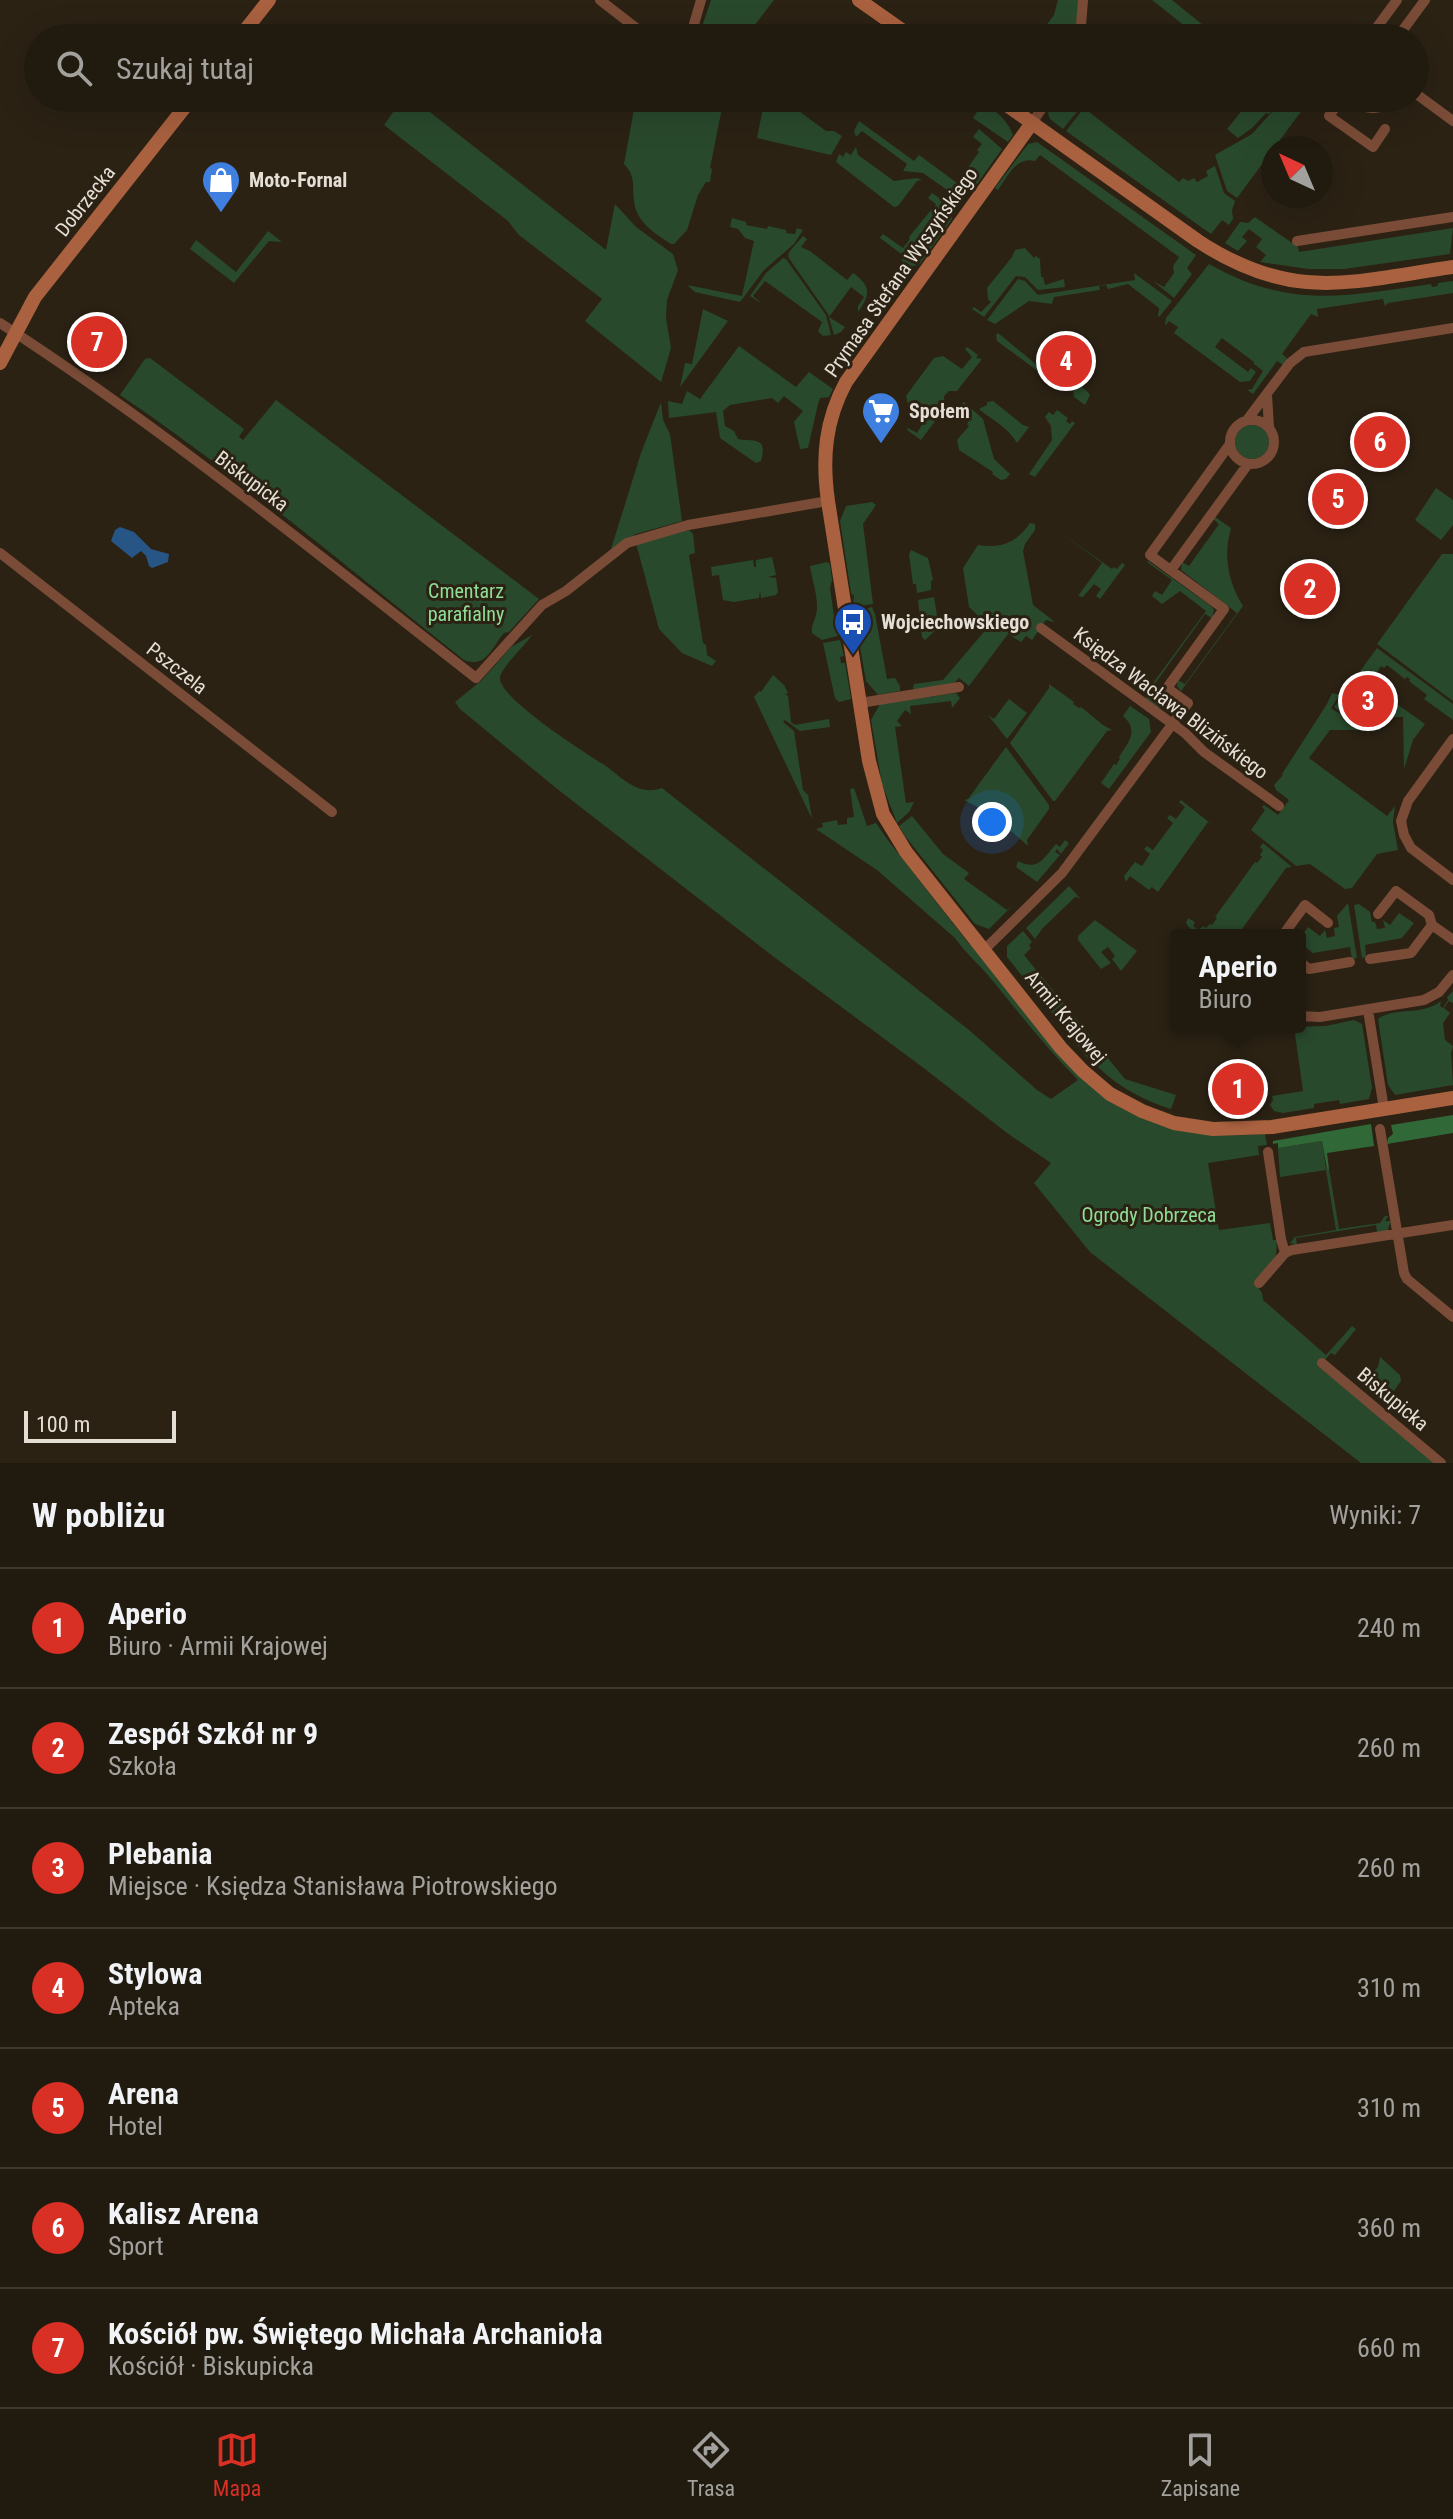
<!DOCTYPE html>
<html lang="pl">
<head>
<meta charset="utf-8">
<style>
	:root { --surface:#201a0f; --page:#282318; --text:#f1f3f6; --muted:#a2a19e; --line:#3d382f; --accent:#d93025 }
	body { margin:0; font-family:"Roboto Condensed",sans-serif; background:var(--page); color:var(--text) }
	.compass { position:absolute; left:1261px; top:136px; width:72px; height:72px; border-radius:50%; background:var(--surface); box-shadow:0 8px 32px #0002; rotate:316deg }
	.scale { position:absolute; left:24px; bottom:20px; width:152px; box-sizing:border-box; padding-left:8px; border:4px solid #e4ded5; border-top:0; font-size:22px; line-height:28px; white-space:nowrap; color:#e4ded5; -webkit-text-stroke:6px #2b2214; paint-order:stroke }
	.you { position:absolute; left:992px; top:822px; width:28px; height:28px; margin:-20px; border:6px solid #fff; border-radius:50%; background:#1a73e8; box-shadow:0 0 0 12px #1a73e833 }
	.badge { display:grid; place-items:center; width:52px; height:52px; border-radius:50%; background:var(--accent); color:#fff; font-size:26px; font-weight:700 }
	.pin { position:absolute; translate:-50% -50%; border:4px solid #fff; box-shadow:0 2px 8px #0006 }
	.popup { position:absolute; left:1170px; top:929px; width:136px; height:104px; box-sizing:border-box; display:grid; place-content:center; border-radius:8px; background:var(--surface); filter:drop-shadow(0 2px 6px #0005); font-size:26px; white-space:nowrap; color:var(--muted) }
	.popup b { font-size:30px; color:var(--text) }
	.popup::after { content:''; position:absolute; left:50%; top:100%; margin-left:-16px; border:16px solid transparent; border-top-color:var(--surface) }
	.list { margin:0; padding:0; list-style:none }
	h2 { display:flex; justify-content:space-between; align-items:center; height:104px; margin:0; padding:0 32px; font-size:34px }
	h2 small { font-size:26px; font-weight:400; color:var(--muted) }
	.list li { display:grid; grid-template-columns:52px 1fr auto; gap:24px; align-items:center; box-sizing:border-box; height:120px; padding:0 32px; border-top:2px solid var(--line) }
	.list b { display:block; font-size:30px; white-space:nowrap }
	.list p { margin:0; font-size:26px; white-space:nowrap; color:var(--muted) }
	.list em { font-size:26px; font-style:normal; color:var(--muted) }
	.icon { flex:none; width:44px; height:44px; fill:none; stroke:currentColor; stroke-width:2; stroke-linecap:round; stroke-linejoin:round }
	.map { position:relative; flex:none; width:1453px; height:1463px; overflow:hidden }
	.search { position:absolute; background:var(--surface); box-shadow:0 8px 32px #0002; left:24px; right:24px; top:24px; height:88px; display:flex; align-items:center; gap:20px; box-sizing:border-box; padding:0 28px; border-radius:44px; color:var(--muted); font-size:30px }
	.sheet { height:944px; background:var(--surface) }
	nav { display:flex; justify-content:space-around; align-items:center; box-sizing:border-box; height:112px; border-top:2px solid var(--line); background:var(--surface); font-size:22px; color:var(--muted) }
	nav a { display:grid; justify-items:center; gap:4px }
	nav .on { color:var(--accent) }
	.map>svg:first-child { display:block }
	.green { fill:#29492c }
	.forest { fill:#316838 }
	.water { fill:#275586 }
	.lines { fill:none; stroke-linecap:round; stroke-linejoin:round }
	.street { stroke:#7a4c37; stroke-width:10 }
	.secondary { stroke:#a9613f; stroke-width:14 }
	.labels { text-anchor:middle; stroke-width:6; stroke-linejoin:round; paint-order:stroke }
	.poi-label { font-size:20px; font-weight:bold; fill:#e4ded5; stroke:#2b2214; text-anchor:start }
	.street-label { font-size:20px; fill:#e4ded5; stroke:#2b2214 }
	.park-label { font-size:20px; fill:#8fde97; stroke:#2b2214 }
</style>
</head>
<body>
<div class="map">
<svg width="1453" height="1463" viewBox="0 0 1453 1463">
	<rect width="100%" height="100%" fill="#2b2214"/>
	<!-- green -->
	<path class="green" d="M711 0H774L747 35 750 38H696V35H699Z
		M1058 0H1079L1075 38H1037L1054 15Z
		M1152 0H1172L1219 38H1200Z
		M403 98H412L606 250 615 204 636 227 673 254 678 270 667 300 666 318 671 348 661 382 585 321 602 299 519 235 508 221 384 125Z
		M636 98H724L710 168 712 169 710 182H706L698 195 687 230 674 244H671C655 234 635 221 634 200 632 185 636 176 624 164Z
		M765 98H781L826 131H834L842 136 831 155 757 138Z
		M958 98C981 98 1005 113 1013 135L1008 142 973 118 977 112Z
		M1058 98H1081L1085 102 1063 129 1050 119 1048 113Z
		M1252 98H1279L1281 100 1269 114 1266 113 1252 128 1238 138 1227 129Z
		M1299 98H1311L1237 198 1227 191 1215 155 1252 134 1282 101 1286 104 1288 101 1293 104Z
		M1084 108 1179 182 1183 178 1188 181 1194 178 1197 182 1208 176 1206 171 1215 166 1224 193 1235 201 1232 210 1233 219 1229 225 1222 220 1211 234 1066 131Z
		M859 121 914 161 919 155 957 183 979 152 977 150 982 144 973 137 979 129 1002 149 972 191 955 192 953 194 923 173 903 171 907 164 862 131 856 137 854 131Z
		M1037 142 1196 255 1187 268 1192 274 1174 298 1153 281 1164 287 1174 273 1173 266 1179 257 1040 155 1035 161C1016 156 1008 176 998 190L995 188 1028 144Z
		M856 147 858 155 894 181 917 178 922 180 917 181 898 206 894 207 836 162 839 154 843 157 846 152 851 155Z
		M932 193 950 205 952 219 920 264 908 268 901 263 904 256 880 238 883 234 903 248 910 239 909 237 936 204 928 198Z
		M1255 217 1292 243H1297L1299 252 1453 228 1450 254 1344 269H1309L1260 262 1266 255 1256 247 1262 239 1249 229 1242 237 1247 241 1238 251 1225 243 1240 222 1248 223Z
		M732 218 746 222V225L767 229 768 226 786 230V233L795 234 797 228 803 230 794 244 764 270 740 302 695 292 687 285 742 296 754 241 745 238 738 229 730 227Z
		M268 231 282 242 269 241 234 283 190 249 196 240 236 272Z
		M803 236 807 239 801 247 810 251 847 280 853 273C871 286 871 294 858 312V306L864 297 851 287 829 317 845 327 841 332 834 335 828 314 788 257 789 252Z
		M1025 248 1034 258 1036 256 1040 259 1041 277H1043L1045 285 1064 279 1065 287 1038 290 1025 277 1016 276 984 317 972 309 974 307 981 312 991 302 988 299 987 288 1012 257 1015 250Z
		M783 258 786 259 826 315 831 335 823 336 818 331 822 322 765 281 753 296 762 304 750 296 766 273Z
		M1209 264C1290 310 1345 296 1431 284L1432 287 1438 286V283L1453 281V293L1388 303 1385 306 1383 299 1317 309 1318 317 1311 314 1282 354 1287 358 1283 365 1277 361 1253 394 1247 390 1252 389 1263 371 1254 364V362L1222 338 1215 347 1248 372 1251 368 1256 372 1250 381 1240 382 1174 333 1178 327 1169 321 1165 326 1166 318Z
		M1134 273 1172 301 1160 316 1158 317 1159 308 1128 284 1108 289 1106 285 1099 286 1100 290 1054 297 1052 304 1029 301 995 324 987 320 1018 279 1025 281 1038 295 1135 280Z
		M703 309 728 321 680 387 685 363 692 364Z
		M998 333 1043 370 1053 366 1088 392 1090 395 1085 405 1074 397 1073 388 1050 371 1043 375 997 341 996 335Z
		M739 346 796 387 809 372 833 389 829 397 820 398 818 404 808 448 800 449 794 422 803 411 784 396 778 403 772 398 730 405 723 411 725 426 734 431 738 439C754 442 768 436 761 461L756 463 720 438 716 412 669 418 668 401 682 404 687 391 700 399Z
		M967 347 978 355 976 358 982 359 957 391H949L944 396 945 408 921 440 907 430 908 428 917 433 926 418 908 405 906 396 934 358 943 356 962 369 972 357 965 349Z
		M150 358 244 429 239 437 243 440 276 400 539 599 509 632 504 633C492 647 486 669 464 660 349 569 241 477 120 395L145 359Z
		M993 401 1023 425 1029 427 1017 443C1007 426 993 421 979 409L987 405V402Z
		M661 402 663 420 670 434 682 521 636 534 611 549 641 453Z
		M964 402 983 419 994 459 1010 474 1006 479 1001 480 992 474 993 472 959 450 957 440 969 426 967 424 971 418 960 407Z
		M1057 410 1068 418 1066 421 1070 424 1072 421 1075 423 1035 477 1029 474 1052 440 1051 426 1045 417 1049 412 1053 415Z
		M1235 442a17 17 0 1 1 34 0a17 17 0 1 1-34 0Z
		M1436 488 1453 500V525L1441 540 1415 520Z
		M872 502 876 505 863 524 873 604 859 606 853 604 854 596 851 593 840 521 846 506Z
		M1215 517 1231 528C1223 556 1228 582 1243 606L1181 691 1177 686 1178 680 1185 684 1237 613 1181 570 1182 562 1189 566 1219 524 1213 519Z
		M1030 523 1035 524V530L1025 544 1023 551 1033 605 1055 622 1046 620 1032 640 1026 636 1021 642 1008 634 969 686 959 678 953 684 915 690 913 688 914 684 943 680 989 626 969 607 963 568 978 545C1002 549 1017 542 1030 523Z
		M689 530 693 534 695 553 689 555 703 643 706 645 707 655 716 661 712 666 682 653 659 629 636 543Z
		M1057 530 1112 569 1114 567 1117 569 1122 563 1125 565 1100 599 1096 596 1101 589 1094 584 1083 597 1078 596 1102 563Z
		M911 550 928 558 933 580 931 581V590L917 593 916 584H913L909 554Z
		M1442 554H1453V701L1377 644Z
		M772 557 776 575 768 577 776 578 778 592 776 595 761 598 760 590 759 598 734 602 723 600 719 575 712 576 711 567 753 560 754 567H756V560Z
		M1148 561 1211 606 1214 610 1212 618 1205 614 1151 689 1164 699 1171 697 1174 700 1158 708 1146 699 1145 694 1206 611 1180 591 1162 604 1152 596 1155 591 1162 595 1172 580 1147 562Z
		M827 562 830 564 832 580 830 588 835 624 841 635 822 640 812 633C811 624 817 618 817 607 817 593 812 580 810 566Z
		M934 597 939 627 925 640 922 637 918 600Z
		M872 607 875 614 887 679 895 678 900 686V691L878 695 866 681 854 613Z
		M532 635C525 646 499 669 500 679 502 700 584 752 603 764 615 772 625 783 638 788 647 791 654 791 662 788L969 1030 1037 1090 1051 1099 1078 1080C1047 1049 1020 1014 992 980 980 965 966 954 955 938L877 870 816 829 823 827 822 823 837 820 838 825 847 824V818L854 817 850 789 854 788 867 826 876 823 887 839 969 944 971 943 1107 1099C1154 1131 1210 1139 1265 1134L1267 1145 1258 1146 1259 1155 1208 1163 1219 1230 1270 1223 1273 1240H1277L1276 1256 1255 1283 1262 1293 1263 1300 1326 1355 1352 1326 1356 1329 1335 1355 1331 1353 1319 1366 1435 1463H1361L1090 1252 1034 1183 1051 1163 1007 1133 925 1069 774 957 556 788 460 709 455 702 482 680 511 647Z
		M840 640 844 656 840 657 841 663H845L851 699 839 702 835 698 823 643Z
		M1377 648 1453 704V720L1424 699 1427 695 1409 681 1410 679 1407 677 1405 679 1387 665 1384 668 1381 666 1376 674 1378 676 1355 709 1358 711 1355 714 1342 713 1334 707Z
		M773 675 784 685 788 693 785 694 788 696 791 722 795 725 829 719 830 727 800 731 785 720 783 722 794 731 803 790 808 795 812 819 754 697 759 691 761 692Z
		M1049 684 1074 702 1073 704 1079 708 1081 707 1103 725 1112 730 1107 731 1055 801H1053L1010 743 1049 688Z
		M956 693 960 698 952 708 951 701 910 706 911 714 905 710 897 721 902 726 895 727 906 803 914 802 909 812 897 823 882 784 871 720 880 704Z
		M1332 693 1340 695 1331 708C1346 719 1361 721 1380 720L1394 702 1425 724 1413 740 1404 769 1403 717H1386L1380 730H1330L1309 758 1387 816 1395 806 1393 822 1398 850 1377 854 1352 888 1345 889 1310 864 1296 866 1251 830 1265 810 1262 807 1264 805 1278 815 1289 800 1276 790 1274 785 1283 775 1282 774 1327 704Z
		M1009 699 1027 713 1007 739 988 715 994 719Z
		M1130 706 1149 719 1151 732 1109 789 1101 783 1114 764 1116 765 1120 759 1119 757C1129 742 1139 730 1123 716Z
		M1006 747 1049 805V809L1027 840 1028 846 1011 831 1009 833 996 823 997 820 991 816 989 818 981 809 964 800 968 799Z
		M1181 800 1215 827 1208 822 1158 892 1152 887 1149 890 1130 876 1126 882 1124 876 1135 862 1142 866 1150 854 1144 849 1147 846 1153 850 1173 823 1167 818 1170 815 1176 819 1185 807 1179 802Z
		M912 816 943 854 969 873 964 879 1007 910 1013 905 989 929 975 924 905 836 899 826Z
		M1065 840 1069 843 1061 854 1057 849 1055 852 1060 855 1037 882 1016 867 1018 861C1039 872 1044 857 1056 844L1060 847Z
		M1263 843 1292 867 1286 868 1242 929V935C1223 935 1196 941 1186 923L1188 918 1195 922 1193 926 1199 930 1203 926 1206 928 1210 924 1212 925 1217 918 1215 917 1255 862 1257 863 1262 857 1260 855 1263 850 1260 847Z
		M1069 886 1080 898 1075 897 1042 929 1035 939 1026 928Z
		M1348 903 1357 958 1352 959 1350 947 1313 953 1300 943V938L1308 927 1320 936 1325 930 1327 938 1335 936 1334 928 1339 927 1337 916Z
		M1359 904 1370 912 1372 922H1375L1377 929 1385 928 1383 920 1390 925 1399 913 1414 923 1402 938 1365 945 1366 957 1362 958 1354 905Z
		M1095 920 1137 951 1121 971 1112 959 1115 956 1108 947 1101 952 1111 963 1101 969 1078 940V936Z
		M1023 931 1032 942 1029 945 1031 948 1024 955 1102 1050 1089 1060 1007 957V946Z
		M1453 991V1003L1449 1001 1444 1008 1450 1013 1443 1023 1445 1040 1453 1046 1451 1053 1453 1085 1395 1095 1388 1085 1378 1019C1395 1006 1421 1017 1441 1001L1440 1006 1443 1008 1448 1000 1447 997Z
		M1354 1020 1362 1024 1372 1088 1369 1099 1340 1104 1339 1100 1314 1104V1108L1283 1113 1274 1111 1270 1105 1273 1100 1272 1096 1303 1091 1294 1027 1326 1026Z
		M1107 1057 1125 1079 1176 1095 1171 1109C1143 1100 1118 1087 1097 1066Z
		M1322 1141 1326 1169H1329L1339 1229 1380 1223 1385 1216H1388L1385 1221H1391L1387 1231 1377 1232 1376 1225 1296 1238 1297 1245 1290 1243 1295 1237 1336 1230 1326 1170 1280 1177 1278 1148Z
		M1380 1357 1400 1375 1401 1381 1388 1399 1365 1380 1378 1367Z"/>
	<!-- forest -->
	<path class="forest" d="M1453 1115V1133L1387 1144 1388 1138 1393 1134 1391 1125Z
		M1371 1124 1374 1146 1327 1153 1329 1169H1327L1322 1141 1278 1148V1143L1273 1144V1141Z"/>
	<!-- water -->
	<path class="water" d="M120 527 134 532 151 549 169 554 168 562 152 568 149 566 146 556 141 551 132 558 111 541 115 530Z"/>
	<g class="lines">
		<!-- street -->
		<path class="street" d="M600 0 649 38
			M690 38 701 0
			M1080 38 1083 0
			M1369 38 1397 0
			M1397 38 1425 0
			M1415 93 1453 121
			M1342 98 1329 116 1373 147 1385 129
			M1353 98 1350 101C1368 111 1381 111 1398 98
			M1032 123 1049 98
			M1297 241 1453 217
			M0 323C166 430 321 557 476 678L542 605 566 591 627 543 688 525 828 501
			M1267 395 1269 427
			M1230 442a22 22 0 1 1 44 0a22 22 0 1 1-44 0Z
			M1247 420 1290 363 1304 352 1453 328
			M0 553 332 812
			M1171 570 1248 464
			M1041 628 1185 733 1204 752 1279 806
			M860 703 959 687
			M1453 739 1408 801 1401 821 1404 835 1411 848 1453 880
			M1378 914 1396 891 1429 915 1432 925
			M1283 935 1305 905 1328 923
			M984 950 1062 873 1188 703 1167 688 1224 609 1150 555 1230 444
			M1370 959 1411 953 1432 925 1453 940
			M1300 962 1309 969 1350 962
			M1368 1010 1384 1109
			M1300 1016 1320 1017 1424 1000 1439 992 1453 975
			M1380 1129 1404 1273 1407 1279 1453 1317
			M1268 1152 1281 1239 1285 1253
			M1259 1283 1285 1253 1292 1250 1453 1225
			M1322 1363 1441 1463"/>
		<!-- secondary -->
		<path class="secondary" d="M859 0 913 38
			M239 38 269 0
			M997 98 1198 241C1293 303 1349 282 1453 267
			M1032 123 846 382C825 421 822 458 828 501L869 761 883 814 906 852 1061 1048 1083 1071 1110 1094 1142 1111 1174 1123 1213 1129 1272 1127 1453 1098
			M0 363 35 297 192 98"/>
	</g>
	<!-- icons -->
	<defs>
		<g id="shop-pin" transform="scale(2)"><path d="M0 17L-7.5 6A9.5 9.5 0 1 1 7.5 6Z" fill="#3f7fe0" stroke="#2b2214"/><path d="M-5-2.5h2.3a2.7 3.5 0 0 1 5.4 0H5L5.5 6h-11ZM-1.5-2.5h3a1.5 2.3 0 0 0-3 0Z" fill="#fff"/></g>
		<g id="supermarket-pin" transform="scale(2)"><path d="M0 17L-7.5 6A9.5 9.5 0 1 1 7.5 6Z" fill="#3f7fe0" stroke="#2b2214"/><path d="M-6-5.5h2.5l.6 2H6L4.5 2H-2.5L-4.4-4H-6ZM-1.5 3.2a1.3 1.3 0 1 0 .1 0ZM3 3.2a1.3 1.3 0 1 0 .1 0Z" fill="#fff"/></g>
		<g id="bus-pin" transform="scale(2)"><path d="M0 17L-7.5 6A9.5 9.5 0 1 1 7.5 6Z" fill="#1a4fb4" stroke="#2b2214"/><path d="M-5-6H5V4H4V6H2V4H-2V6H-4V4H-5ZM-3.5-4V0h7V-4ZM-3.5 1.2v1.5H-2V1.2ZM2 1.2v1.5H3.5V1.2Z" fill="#fff"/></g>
	</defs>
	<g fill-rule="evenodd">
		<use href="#shop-pin" x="221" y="180"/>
		<use href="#supermarket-pin" x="881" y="411"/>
		<use href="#bus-pin" x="853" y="622"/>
	</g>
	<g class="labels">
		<!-- poi labels -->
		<g class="poi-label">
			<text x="249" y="187">Moto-Fornal</text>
			<text x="909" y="418">Społem</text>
			<text x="881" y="629">Wojciechowskiego</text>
		</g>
		<!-- street labels -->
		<g class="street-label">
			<text transform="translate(85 201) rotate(-52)" y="7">Dobrzecka</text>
			<text transform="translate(901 272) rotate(-55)" y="7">Prymasa Stefana Wyszyńskiego</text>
			<text transform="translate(252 481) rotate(37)" y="7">Biskupicka</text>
			<text transform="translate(177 668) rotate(38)" y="7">Pszczela</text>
			<text transform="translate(1171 703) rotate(37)" y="7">Księdza Wacława Blizińskiego</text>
			<text transform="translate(1066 1017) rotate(50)" y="7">Armii Krajowej</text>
			<text transform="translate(1393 1399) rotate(40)" y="7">Biskupicka</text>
		</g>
		<!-- park labels -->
		<g class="park-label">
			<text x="466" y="598">Cmentarz<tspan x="466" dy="23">parafialny</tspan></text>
			<text x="1149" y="1222">Ogrody Dobrzeca</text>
		</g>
	</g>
</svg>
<svg class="compass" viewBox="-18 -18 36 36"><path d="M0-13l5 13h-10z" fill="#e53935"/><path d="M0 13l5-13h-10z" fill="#a2a19e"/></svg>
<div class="scale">100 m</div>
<div class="you"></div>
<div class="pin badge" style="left:1238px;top:1089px">1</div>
<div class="popup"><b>Aperio</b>Biuro</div>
<div class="pin badge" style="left:1310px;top:589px">2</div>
<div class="pin badge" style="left:1368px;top:701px">3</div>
<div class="pin badge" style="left:1066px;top:361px">4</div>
<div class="pin badge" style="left:1338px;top:499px">5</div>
<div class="pin badge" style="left:1380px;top:442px">6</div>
<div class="pin badge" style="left:97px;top:342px">7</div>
<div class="search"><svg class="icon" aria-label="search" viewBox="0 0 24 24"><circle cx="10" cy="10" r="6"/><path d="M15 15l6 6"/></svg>Szukaj tutaj</div>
</div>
<section class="sheet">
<h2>W pobliżu<small>Wyniki: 7</small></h2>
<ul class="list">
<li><span class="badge">1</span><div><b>Aperio</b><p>Biuro · Armii Krajowej</p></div><em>240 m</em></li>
<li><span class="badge">2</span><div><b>Zespół Szkół nr 9</b><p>Szkoła</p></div><em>260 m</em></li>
<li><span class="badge">3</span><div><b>Plebania</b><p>Miejsce · Księdza Stanisława Piotrowskiego</p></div><em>260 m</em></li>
<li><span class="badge">4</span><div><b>Stylowa</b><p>Apteka</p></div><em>310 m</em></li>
<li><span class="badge">5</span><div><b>Arena</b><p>Hotel</p></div><em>310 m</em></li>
<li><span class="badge">6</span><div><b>Kalisz Arena</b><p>Sport</p></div><em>360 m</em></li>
<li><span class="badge">7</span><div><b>Kościół pw. Świętego Michała Archanioła</b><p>Kościół · Biskupicka</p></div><em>660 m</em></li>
</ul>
</section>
<nav>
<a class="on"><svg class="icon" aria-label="map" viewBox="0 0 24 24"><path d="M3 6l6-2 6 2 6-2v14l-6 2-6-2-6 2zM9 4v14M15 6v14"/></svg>Mapa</a>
<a><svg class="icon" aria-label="directions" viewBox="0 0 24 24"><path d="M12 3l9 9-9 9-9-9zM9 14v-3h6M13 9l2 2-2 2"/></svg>Trasa</a>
<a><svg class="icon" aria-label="saved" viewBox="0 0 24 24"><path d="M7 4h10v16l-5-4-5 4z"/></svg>Zapisane</a>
</nav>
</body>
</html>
